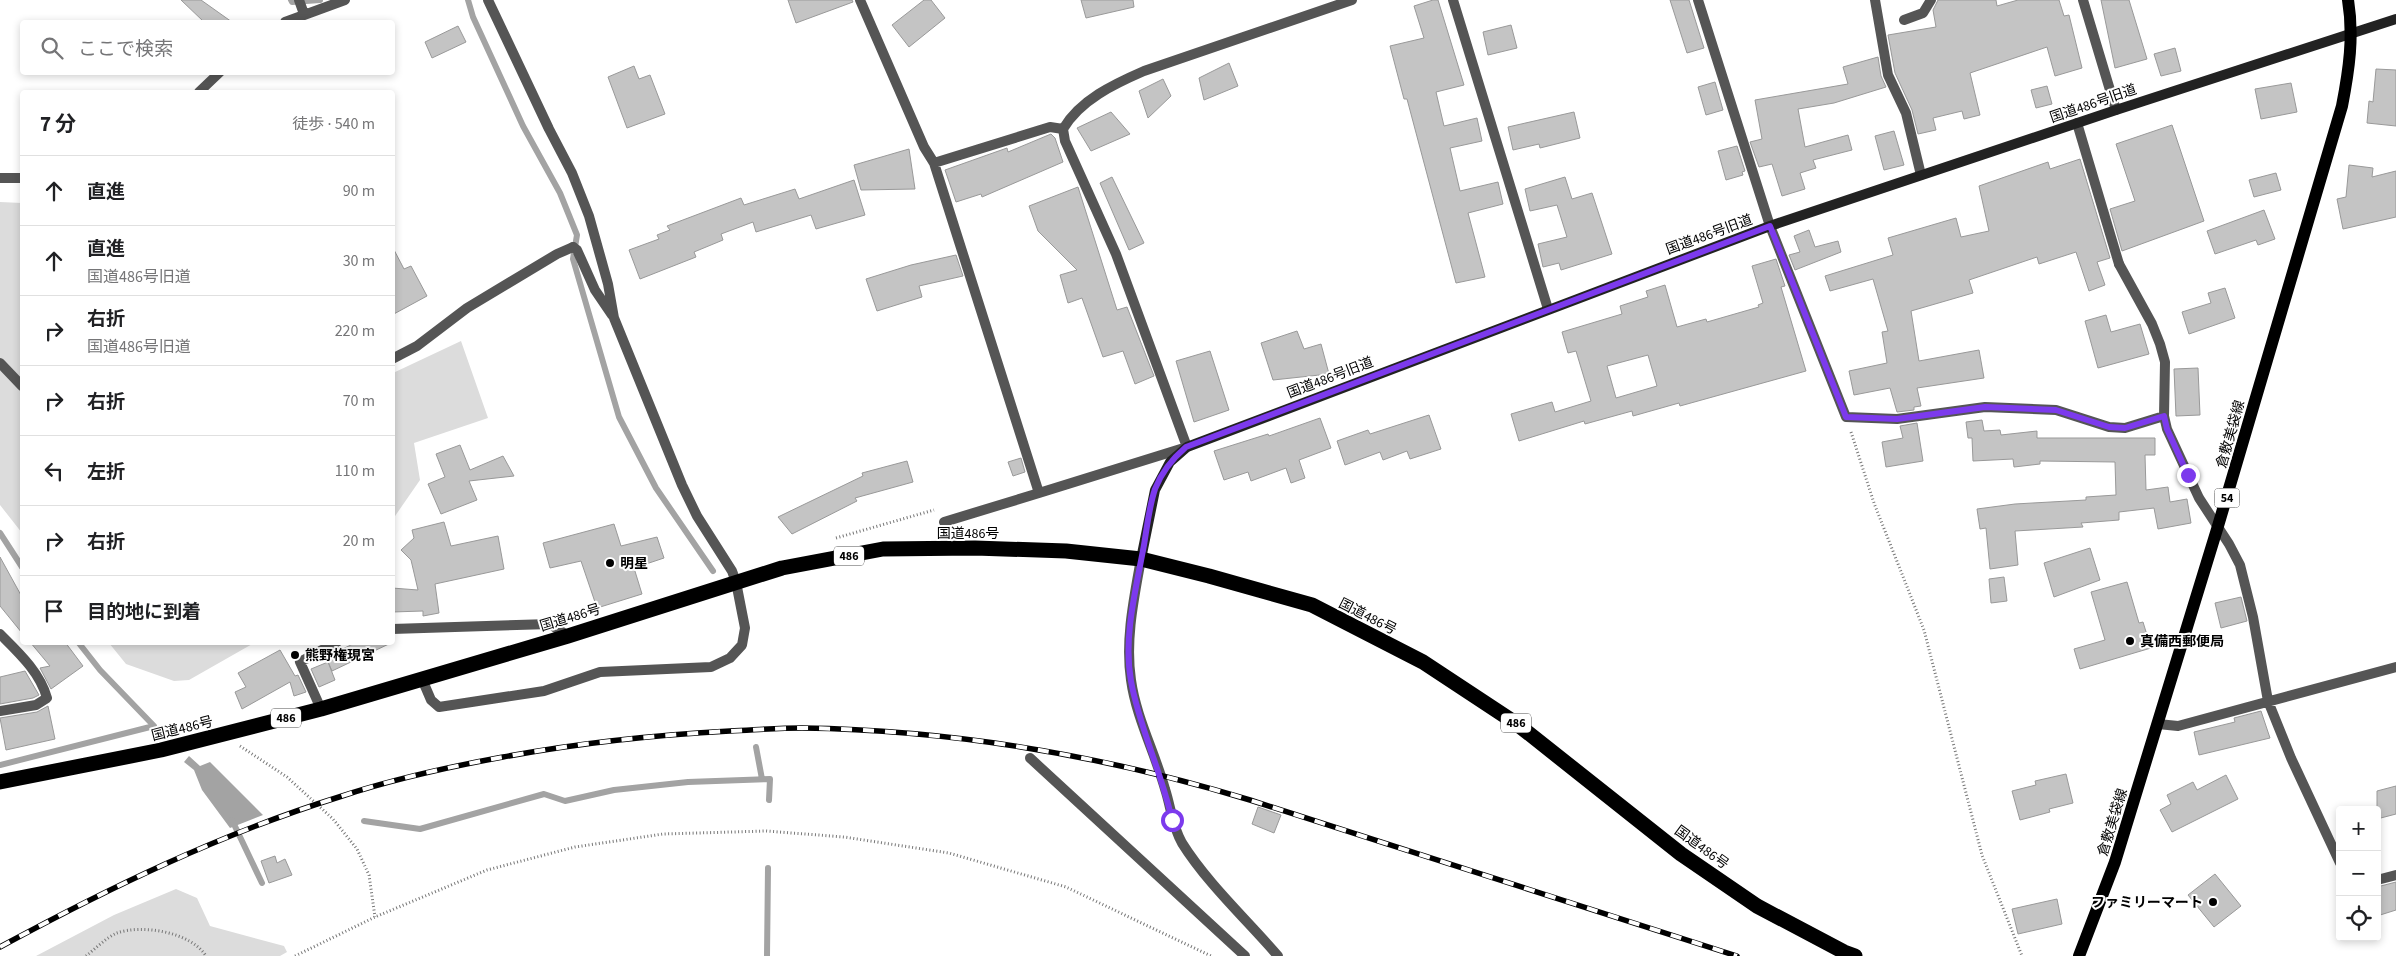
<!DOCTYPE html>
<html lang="ja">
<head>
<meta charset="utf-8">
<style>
	:root { --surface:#fff; --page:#f2f2f2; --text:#202124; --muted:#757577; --line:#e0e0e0 }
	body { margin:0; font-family:"Source Sans 3","Noto Sans JP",sans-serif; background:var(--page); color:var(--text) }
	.controls { position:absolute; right:15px; bottom:15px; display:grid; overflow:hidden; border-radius:5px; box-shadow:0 2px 8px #0003 }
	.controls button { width:45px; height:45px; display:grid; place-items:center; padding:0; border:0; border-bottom:1px solid var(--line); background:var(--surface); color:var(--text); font:25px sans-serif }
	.stop { position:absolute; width:15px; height:15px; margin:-11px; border:4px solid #7c3aed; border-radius:50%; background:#fff }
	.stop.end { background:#7c3aed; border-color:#fff; box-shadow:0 1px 5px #0008 }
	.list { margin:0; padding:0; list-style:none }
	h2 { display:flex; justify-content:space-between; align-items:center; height:65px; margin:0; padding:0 20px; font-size:21px }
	h2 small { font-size:16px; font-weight:400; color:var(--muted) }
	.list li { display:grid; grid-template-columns:32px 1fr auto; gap:15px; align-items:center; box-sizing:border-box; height:70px; padding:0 20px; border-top:1px solid var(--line) }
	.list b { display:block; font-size:19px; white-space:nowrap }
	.list p { margin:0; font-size:16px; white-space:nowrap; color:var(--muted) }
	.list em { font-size:16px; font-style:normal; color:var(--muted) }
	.icon { flex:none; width:28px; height:28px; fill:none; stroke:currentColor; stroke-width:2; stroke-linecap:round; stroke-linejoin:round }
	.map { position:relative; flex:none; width:2396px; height:956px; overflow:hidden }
	.search { position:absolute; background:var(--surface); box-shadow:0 2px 8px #0003; left:20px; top:20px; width:375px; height:55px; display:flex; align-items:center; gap:12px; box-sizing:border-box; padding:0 18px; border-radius:5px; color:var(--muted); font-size:19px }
	.panel { position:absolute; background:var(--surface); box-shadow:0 2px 8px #0003; left:20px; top:90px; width:375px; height:555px; border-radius:5px }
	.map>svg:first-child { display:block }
	.green { fill:#dcdcdc }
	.water { fill:#a3a3a3 }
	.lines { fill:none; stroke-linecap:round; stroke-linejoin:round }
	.stream { stroke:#a3a3a3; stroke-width:6 }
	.building { fill:#c4c4c4; stroke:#999; fill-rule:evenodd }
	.path { stroke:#777; stroke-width:3; stroke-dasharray:1 2.5; stroke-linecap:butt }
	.lane { stroke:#555; stroke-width:10 }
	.street { stroke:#555; stroke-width:10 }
	.secondary { stroke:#222; stroke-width:10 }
	.primary { stroke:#000; stroke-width:12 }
	.highway { stroke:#000; stroke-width:15 }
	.rail-casing { stroke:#000; stroke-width:5.5 }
	.rail { stroke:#fff; stroke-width:4; stroke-dasharray:11; stroke-linecap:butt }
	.route { stroke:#7c3aed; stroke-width:6 }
	.poi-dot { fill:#000; stroke:#fff; stroke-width:2 }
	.labels { text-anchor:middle; stroke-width:4; stroke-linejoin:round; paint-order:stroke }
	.shield { fill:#fff; stroke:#4c4c4c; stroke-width:1 }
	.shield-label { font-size:12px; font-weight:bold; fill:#000 }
	.street-label { font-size:14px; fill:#000; stroke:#fff }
	.poi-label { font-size:14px; font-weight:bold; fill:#000; stroke:#fff; text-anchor:start }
</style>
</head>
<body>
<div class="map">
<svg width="2396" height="956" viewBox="0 0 2396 956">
	<rect width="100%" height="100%" fill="#fff"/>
	<!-- green -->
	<path class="green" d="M0 202 22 203V533L0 505Z
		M461 341 488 418 414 443 420 480 393 519V373Z
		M109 643H254L189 680 174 681 126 664Z
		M176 889 197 898 210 926 284 946 287 952 280 956H36L114 915Z"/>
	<!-- water -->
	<path class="water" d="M189 756 200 766 210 762 263 815 230 828 202 790 194 770 184 762Z"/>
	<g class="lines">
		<!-- stream -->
		<path class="stream" d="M291 0 292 2 320 0
			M468 0 473 17 523 126 560 193 577 235 573 259 619 417 656 488 713 571
			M0 533 22 567
			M756 747 762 779
			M0 765 154 726 100 670 78 642
			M232 820 262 883
			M364 821 420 829 544 794 565 801 614 790 688 782 770 779 769 800
			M767 956 768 868"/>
	</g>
	<!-- building -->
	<path class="building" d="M181 0H201L232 22H204Z
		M788 0H852L853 2 796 23Z
		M924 0H931L945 18 909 47 892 25Z
		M1081 0H1133L1134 7 1086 18Z
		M1433 0H1438L1464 85 1436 92 1444 126 1477 118 1482 141 1450 148 1460 191 1498 182 1503 204 1468 213 1485 277 1456 283 1407 99H1404L1390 46 1424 38 1414 6Z
		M1670 0H1689L1704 48 1687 53Z
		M1938 0H1996L1997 6 2018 0H2059L2064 16 2069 15 2082 68 2055 76 2047 47 1970 73 1980 115 1964 119 1962 111 1933 118 1936 130 1918 134 1912 110 1895 73 1888 35 1936 27 1933 10Z
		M2101 0H2129L2147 59 2115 68Z
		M1511 25 1517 48 1488 55 1483 32Z
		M458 26 466 42 432 58 425 42Z
		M2175 48 2181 71 2161 76 2154 54Z
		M1878 57 1881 76 1886 87 1834 103 1798 109 1805 147 1848 135 1852 150 1813 160 1816 168 1800 173 1805 189 1782 196 1772 164 1759 167 1750 142 1762 139 1755 100 1848 84 1843 67Z
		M1229 63 1238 86 1204 100 1199 78Z
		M634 66 639 79 650 75 665 114 627 128 608 77Z
		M2376 69 2396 70V126L2367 123 2369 101 2373 102Z
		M1163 79 1171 96 1148 118 1139 91Z
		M1715 82 1723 110 1706 115 1698 87Z
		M2291 83 2297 112 2261 119 2255 89Z
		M2047 86 2052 104 2036 108 2031 90Z
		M1111 112 1130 134 1091 151 1077 128Z
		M1574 112 1580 138 1540 148 1539 144 1513 150 1508 127Z
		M2172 125 2204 221 2122 251 2110 209 2135 201 2116 144Z
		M1894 131 1904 165 1884 170 1875 136Z
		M1051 134 1055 138 1063 162 982 197 981 194 956 202 945 170 1007 148 1008 152Z
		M1737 146 1745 171 1742 172 1743 175 1726 180 1718 151Z
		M909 149 915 189 861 190 854 165Z
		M2080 159 2110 258 2097 262 2105 285 2089 291 2076 252 2039 264 2037 257 1969 280 1973 293 1911 311 1919 361 1979 350 1984 378 1917 388 1921 406 1914 407V410L1897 412 1890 388 1854 395 1849 371 1887 363 1882 332 1888 331 1873 279 1830 291 1825 276 1893 255 1888 238 1956 218 1961 237 1989 231 1979 186 2048 162 2050 169Z
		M2349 165 2373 168 2372 177 2396 171V217L2343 229 2337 199 2346 197Z
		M2276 173 2281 190 2254 197 2249 180Z
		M1112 177 1144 243 1129 250 1100 183Z
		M1565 177 1572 199 1592 193 1612 254 1561 270 1559 263 1543 267 1538 244 1567 237 1557 205 1530 211 1525 189Z
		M854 180 865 215 816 229 811 215 756 232 753 222 721 234 723 240 694 252 696 257 640 279 629 250 659 239 657 235 670 230 667 226 741 198 744 205 795 189 799 199Z
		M1078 187 1117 310 1127 307 1154 376 1135 384 1123 351 1103 357 1082 298 1068 303 1060 275 1077 270 1038 231 1029 206Z
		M2264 210 2275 239 2258 245 2256 240 2215 254 2207 231Z
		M1809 230 1815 247 1838 241 1841 252 1795 270 1789 255 1800 252 1794 236Z
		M392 246 404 269 411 266 427 296 392 315Z
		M956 255 963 276 919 286 922 297 877 311 866 279 911 265Z
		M1776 259 1785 286 1781 287 1806 371 1680 406 1679 403 1633 416 1632 411 1585 424 1584 421 1519 441 1511 414 1552 402 1555 412 1591 401 1576 351 1568 353 1562 332 1622 314 1620 306 1648 297 1646 291 1665 285 1677 327 1706 319 1707 322 1759 307 1758 305 1763 303 1752 266ZM1648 355 1657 386 1616 398 1607 366Z
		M2225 288 2235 318 2189 334 2182 312 2211 303 2208 293Z
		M2106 315 2111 332 2140 324 2149 354 2098 368 2085 321Z
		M1297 331 1304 349 1321 344 1329 374 1273 380 1261 343Z
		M1210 351 1229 410 1194 422 1176 361Z
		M2198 368 2200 415 2176 416 2174 369Z
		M1429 415 1441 449 1410 459 1407 451 1383 460 1380 452 1345 465 1337 441 1368 430 1370 434Z
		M1320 418 1331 448 1299 460 1305 478 1291 483 1286 468 1251 481 1248 472 1224 480 1214 451 1268 434 1269 436Z
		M1982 420 1984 431 2000 430 2001 435 2037 431V438H2155V455H2145L2146 490 2168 487 2170 502 2187 499 2191 523 2158 529 2154 508 2119 512V520L2081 523 2083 527 2015 531 2018 565 1990 569 1986 528 1980 529 1977 509 2015 504 2086 500V497L2116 495 2115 462 2040 461V464L2014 467 2013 459 1973 461 1972 438H1968L1966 422Z
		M1917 423 1923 461 1886 467 1882 442 1903 438 1900 426Z
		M460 445 470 470 503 456 514 476 469 481 477 500 441 514 428 484 445 477 436 454Z
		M1021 458 1025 472 1013 476 1008 462Z
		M907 461 913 482 855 498 857 501 792 534 778 517 863 476 862 473Z
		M444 522 451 546 498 536 504 569 435 584 439 613 423 616V611L392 612V588L418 590 411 560 401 550 414 538 412 530Z
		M614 524 621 546 657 537 664 558 634 568 642 594 597 608 581 561 550 568 543 543Z
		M2090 548 2100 580 2054 597 2044 563Z
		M0 557 22 597V633L0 606Z
		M2004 577 2007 601 1991 603 1989 579Z
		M2127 582 2139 623 2143 622 2151 648 2080 669 2074 649 2105 640 2091 592Z
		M2241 597 2247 621 2221 628 2215 603Z
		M30 642H65L83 666 51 689 40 668 50 666Z
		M357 642H393L332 671 326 657Z
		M280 650 295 676 298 675 306 692 294 696 290 682 242 709 235 692 246 687 238 673Z
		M328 662 335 680 319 687 311 669Z
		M25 671 39 695 33 698 0 704V677Z
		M48 706 55 739 6 750 0 718 37 712Z
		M2261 711 2270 738 2199 755 2194 732 2235 722 2234 718Z
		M2066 774 2073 803 2049 809 2050 812 2020 820 2012 791 2036 785 2035 781Z
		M2226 775 2238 799 2172 832 2160 810 2171 804 2167 795 2193 782 2197 790Z
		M2396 786V814L2377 819V791Z
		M1258 807 1281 815 1274 833 1252 824Z
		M275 856 277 863 285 859 292 875 269 883 261 861Z
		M2215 874 2241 906 2214 927 2188 895Z
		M2396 882V910L2377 916V887Z
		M2057 899 2062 924 2018 934 2012 909Z"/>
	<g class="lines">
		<!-- path -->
		<path class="path" d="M1851 432 1874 503 1924 630 1982 855 2022 956
			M836 538 934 510
			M240 746 287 777 333 819 357 849 369 875 375 917
			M86 956C95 949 107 937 117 933 142 924 191 932 206 956
			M295 956 375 917 487 870 575 847 663 834 766 831 844 837 949 853 1066 887 1211 956"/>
		<!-- lane -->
		<path class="lane" d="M1875 0 1888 75 1906 113 1921 175
			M1904 20 1923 13 1931 0
			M2077 123 2119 264
			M392 359 417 346 467 308 557 254 573 247
			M0 363 22 386
			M422 679 431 700 439 707 544 691 600 672 711 667 730 658 742 645 745 628 736 582"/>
		<!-- street -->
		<path class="street" d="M299 0 304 14
			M488 0 549 129 572 173 589 216 608 284 614 318 682 485 697 516 732 571 736 582
			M860 0 924 147 934 163 1050 127 1063 129 1065 141 1116 254 1187 447 1039 493 934 163
			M1453 0 1548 309
			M1698 0 1770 226 1846 417 1897 419 1985 407 2056 410 2109 427 2125 428 2164 416
			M2083 0 2116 110
			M285 22 345 0
			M199 92 220 72
			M1063 129C1080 100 1114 84 1144 71L1352 0
			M0 178H22
			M573 247 577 250 595 290 612 315
			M2119 264 2152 324 2160 344 2165 362 2164 416 2167 429 2199 498 2229 544 2240 565 2253 617 2268 701 2291 758 2340 863
			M944 522 1039 493
			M1141 559C1134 598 1125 640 1131 680 1136 717 1155 753 1165 789 1171 807 1172 826 1182 843 1207 883 1247 920 1278 956
			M392 629 550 624 568 636
			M0 634C18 652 40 672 47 698L36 705 0 711
			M321 709 300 662 337 642
			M2158 724 2178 726 2396 667
			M1030 758 1245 956
			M2377 880 2396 875"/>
		<!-- secondary -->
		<path class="secondary" d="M1141 559 1155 490 1170 462 1187 447 1770 226 2116 110 2396 19"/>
		<!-- primary -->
		<path class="primary" d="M2079 956 2115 862 2218 526 2342 106C2349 70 2354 36 2348 0"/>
		<!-- highway -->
		<path class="highway" d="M0 782 161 750 321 709 568 636 782 568 883 549 975 548 1066 551 1141 559 1209 576 1312 605 1423 662 1517 724 1681 854 1757 906 1844 952 1855 956"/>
		<!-- rail casing -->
		<g class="rail-casing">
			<path id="rail" d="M0 947C109 888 220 834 339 797 393 779 448 767 503 757 579 743 654 735 730 731 754 730 778 728 802 728 954 730 1105 756 1250 800L1737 956"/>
		</g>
		<!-- rail -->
		<use href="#rail" class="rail"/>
	</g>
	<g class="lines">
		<!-- route -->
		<path class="route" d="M1172 820C1162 773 1139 727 1131 681 1123 637 1136 589 1144 545 1147 527 1149 507 1155 489 1162 471 1172 459 1186 447L1770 226 1846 417 1897 419 1985 407 2056 410 2109 427 2125 428 2164 416 2167 429 2188 475"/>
	</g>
	<!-- markers -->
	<g class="poi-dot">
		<circle cx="610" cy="563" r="5"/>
		<circle cx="2130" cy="641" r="5"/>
		<circle cx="295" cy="655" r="5"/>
		<circle cx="2213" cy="902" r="5"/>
	</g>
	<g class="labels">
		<!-- shield labels -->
		<g class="shield">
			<rect x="2214.5" y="488.5" width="25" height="19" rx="4"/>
			<rect x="834" y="546.5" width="30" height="19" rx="4"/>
			<rect x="271" y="708.5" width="30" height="19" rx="4"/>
			<rect x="1501" y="713.5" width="30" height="19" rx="4"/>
		</g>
		<g class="shield-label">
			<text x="2227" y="502">54</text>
			<text x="849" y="560">486</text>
			<text x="286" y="722">486</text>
			<text x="1516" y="727">486</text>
		</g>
		<!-- street labels -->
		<g class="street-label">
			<text transform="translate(2093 103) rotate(-19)" y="5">国道486号旧道</text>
			<text transform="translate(1709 234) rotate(-20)" y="5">国道486号旧道</text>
			<text transform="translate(1330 377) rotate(-21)" y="5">国道486号旧道</text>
			<text transform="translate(2230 434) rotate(-74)" y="5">倉敷美袋線</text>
			<text x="968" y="538">国道486号</text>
			<text transform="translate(1368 616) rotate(27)" y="5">国道486号</text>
			<text transform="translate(570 617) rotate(-17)" y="5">国道486号</text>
			<text transform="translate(182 728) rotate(-14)" y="5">国道486号</text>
			<text transform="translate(2112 822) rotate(-73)" y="5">倉敷美袋線</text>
			<text transform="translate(1702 847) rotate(36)" y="5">国道486号</text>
		</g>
		<!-- poi labels -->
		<g class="poi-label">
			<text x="620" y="568">明星</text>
			<text x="2140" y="646">真備西郵便局</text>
			<text x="305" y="660">熊野権現宮</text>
			<text x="2203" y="907" text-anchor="end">ファミリーマート</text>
		</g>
	</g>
</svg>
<div class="controls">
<button>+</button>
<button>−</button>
<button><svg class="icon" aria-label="locate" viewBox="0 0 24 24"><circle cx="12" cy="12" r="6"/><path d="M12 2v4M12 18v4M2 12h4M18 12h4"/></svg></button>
</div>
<div class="stop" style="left:1172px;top:820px"></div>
<div class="stop end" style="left:2188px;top:475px"></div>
<div class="search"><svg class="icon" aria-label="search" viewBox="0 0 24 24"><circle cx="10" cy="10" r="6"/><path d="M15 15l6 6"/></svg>ここで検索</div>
<section class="panel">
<h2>7 分<small>徒歩 · 540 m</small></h2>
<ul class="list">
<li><svg class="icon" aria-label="ahead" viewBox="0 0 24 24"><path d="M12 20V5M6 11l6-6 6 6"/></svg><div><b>直進</b></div><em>90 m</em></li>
<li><svg class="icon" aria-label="ahead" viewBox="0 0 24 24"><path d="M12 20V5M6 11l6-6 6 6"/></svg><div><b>直進</b><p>国道486号旧道</p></div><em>30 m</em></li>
<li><svg class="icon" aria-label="right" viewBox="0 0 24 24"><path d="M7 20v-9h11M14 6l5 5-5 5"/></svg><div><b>右折</b><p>国道486号旧道</p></div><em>220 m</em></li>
<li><svg class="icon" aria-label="right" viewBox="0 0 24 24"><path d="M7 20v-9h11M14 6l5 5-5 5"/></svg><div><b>右折</b></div><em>70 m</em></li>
<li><svg class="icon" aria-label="left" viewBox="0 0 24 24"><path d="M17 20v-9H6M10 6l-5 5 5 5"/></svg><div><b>左折</b></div><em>110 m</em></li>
<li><svg class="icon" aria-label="right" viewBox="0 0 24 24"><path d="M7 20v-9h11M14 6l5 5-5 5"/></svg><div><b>右折</b></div><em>20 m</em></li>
<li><svg class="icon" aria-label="arrive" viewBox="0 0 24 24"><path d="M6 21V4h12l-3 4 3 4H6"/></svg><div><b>目的地に到着</b></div></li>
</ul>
</section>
</div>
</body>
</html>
